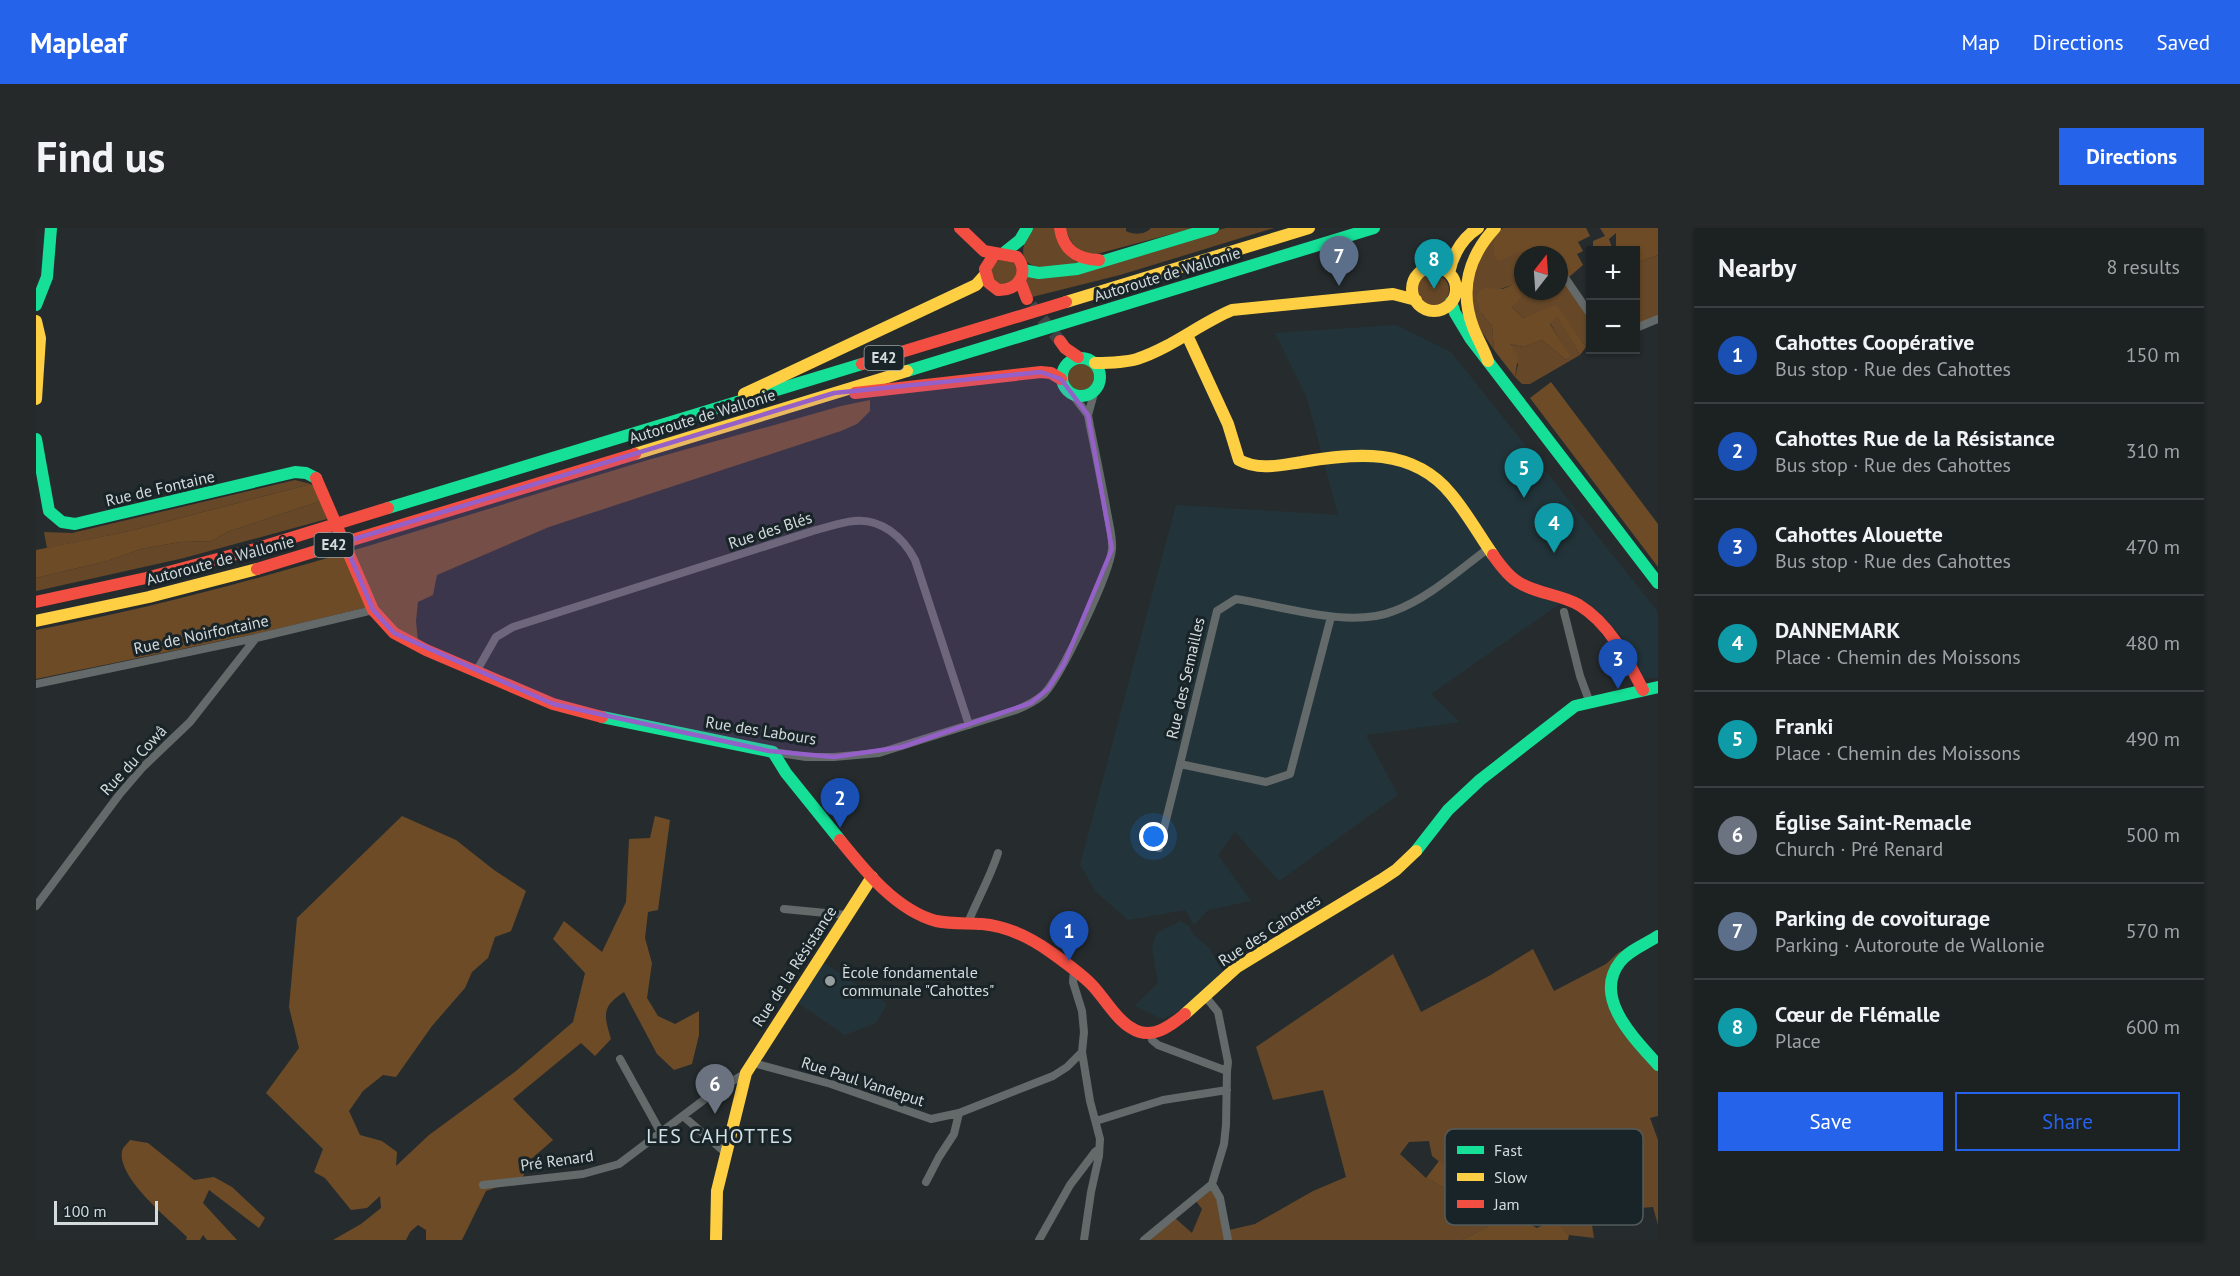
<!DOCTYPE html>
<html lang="en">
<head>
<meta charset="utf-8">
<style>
	:root { --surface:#1c2122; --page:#25292a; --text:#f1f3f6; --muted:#a0a3a5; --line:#3a3e40; --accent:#2563eb }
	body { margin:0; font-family:"PT Sans",sans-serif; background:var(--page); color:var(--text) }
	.controls { position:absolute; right:18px; top:18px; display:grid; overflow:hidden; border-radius:0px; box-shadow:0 2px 4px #0004 }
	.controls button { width:54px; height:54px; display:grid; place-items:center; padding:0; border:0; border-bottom:2px solid var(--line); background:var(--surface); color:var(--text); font:30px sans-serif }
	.compass { position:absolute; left:1478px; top:18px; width:54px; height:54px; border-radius:50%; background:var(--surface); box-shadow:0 2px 4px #0004; rotate:17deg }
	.scale { position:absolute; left:18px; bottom:15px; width:104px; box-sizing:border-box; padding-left:6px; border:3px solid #d3dbdd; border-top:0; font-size:16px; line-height:21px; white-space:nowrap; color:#d3dbdd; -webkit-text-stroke:4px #192428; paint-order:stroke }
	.you { position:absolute; left:1118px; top:609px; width:21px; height:21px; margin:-15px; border:4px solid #fff; border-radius:50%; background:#1a73e8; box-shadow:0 0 0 9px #1a73e833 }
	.badge { display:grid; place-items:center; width:39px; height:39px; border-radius:50%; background:var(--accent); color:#fff; font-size:20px; font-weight:700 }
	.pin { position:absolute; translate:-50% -50px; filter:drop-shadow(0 2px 3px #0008) }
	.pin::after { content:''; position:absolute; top:32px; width:21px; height:18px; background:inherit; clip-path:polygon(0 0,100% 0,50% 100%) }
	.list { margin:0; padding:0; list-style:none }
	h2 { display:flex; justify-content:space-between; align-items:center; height:78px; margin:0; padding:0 24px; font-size:26px }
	h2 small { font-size:20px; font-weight:400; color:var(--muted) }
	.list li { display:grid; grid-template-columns:39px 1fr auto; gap:18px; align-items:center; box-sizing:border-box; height:96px; padding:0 24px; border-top:2px solid var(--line) }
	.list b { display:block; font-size:22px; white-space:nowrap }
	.list p { margin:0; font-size:20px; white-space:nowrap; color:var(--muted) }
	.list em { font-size:20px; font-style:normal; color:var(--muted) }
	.actions { display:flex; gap:12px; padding:18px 24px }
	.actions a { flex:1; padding:14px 0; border:2px solid var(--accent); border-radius:0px; text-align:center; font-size:21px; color:var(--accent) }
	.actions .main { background:var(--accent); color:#fff }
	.map { position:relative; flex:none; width:1622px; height:1012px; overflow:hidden; border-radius:0px }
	header { display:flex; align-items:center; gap:36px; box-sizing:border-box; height:84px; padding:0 30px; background:var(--accent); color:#fff }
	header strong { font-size:28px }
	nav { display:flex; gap:33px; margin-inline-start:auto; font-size:21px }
	.intro { display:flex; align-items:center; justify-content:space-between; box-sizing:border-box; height:144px; padding:0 36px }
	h1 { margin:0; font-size:42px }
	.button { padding:15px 27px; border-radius:0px; background:var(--accent); color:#fff; font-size:21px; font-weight:700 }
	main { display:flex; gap:36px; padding:0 36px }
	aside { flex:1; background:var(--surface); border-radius:0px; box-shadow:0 2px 4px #0004 }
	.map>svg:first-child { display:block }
	.built { fill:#223439 }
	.green { fill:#664828 }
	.forest { fill:#6d4b27 }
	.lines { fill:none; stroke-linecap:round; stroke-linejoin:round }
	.secondary-tunnel { stroke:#404648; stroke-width:12; stroke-dasharray:12 6; stroke-linecap:butt }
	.street { stroke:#64696a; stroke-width:8 }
	.fast { stroke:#16e098; stroke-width:12 }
	.slow { stroke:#ffcf43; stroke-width:12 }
	.jam { stroke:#f24e42; stroke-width:12 }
	.marked { fill:#9560c8; fill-opacity:0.2; stroke:#9560c8; stroke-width:4.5; stroke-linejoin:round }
	.poi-dot { fill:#969ea0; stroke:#192428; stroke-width:2 }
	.labels { text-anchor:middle; stroke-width:6; stroke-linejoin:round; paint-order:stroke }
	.shield { fill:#192428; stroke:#9ba4a7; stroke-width:1.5 }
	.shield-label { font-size:15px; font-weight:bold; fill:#d3dbdd }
	.street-label { font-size:16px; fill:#d3dbdd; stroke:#192428 }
	.poi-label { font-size:16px; fill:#d3dbdd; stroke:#192428; text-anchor:start }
	.quarter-label { font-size:20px; letter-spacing:1.5px; fill:#d2e1e6; stroke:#192428 }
	.key { fill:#192428; stroke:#515b5e; stroke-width:1.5 }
	.key-label { font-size:16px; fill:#d3dbdd }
</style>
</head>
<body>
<header>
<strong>Mapleaf</strong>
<nav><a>Map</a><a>Directions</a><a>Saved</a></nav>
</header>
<div class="intro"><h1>Find us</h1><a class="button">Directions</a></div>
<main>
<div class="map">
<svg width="1622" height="1012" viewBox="0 0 1622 1012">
	<rect width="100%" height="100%" fill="#262c2e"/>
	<!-- built -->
	<path class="built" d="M1360 97 1415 124 1622 384V450H1608L1585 407 1543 370 1536 367 1395 466 1424 494 1330 507 1362 567 1243 653 1199 604 1182 627 1215 673 1172 682 1158 697 1149 682 1092 692 1060 664 1044 637 1140 277 1302 287 1271 170 1239 105Z
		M1145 693 1153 698 1157 706 1173 720 1187 744 1144 783 1126 791 1099 778 1122 755 1116 719 1121 705Z
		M785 733 851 776 840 795 809 807 759 773Z"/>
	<!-- green -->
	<path class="green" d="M997 0H1021L1044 35C1032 36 1018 40 1005 39 979 37 986 14 997 0Z
		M1028 0H1090V3C1098 7 1109 7 1115 0H1158L1057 27 1042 25Z
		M1190 0H1238L1084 47 996 69 990 56 991 49Z
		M1458 7 1488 23 1490 27H1487V63H1523V44L1554 92V117L1550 119 1521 78 1487 90 1476 79 1480 56 1464 61 1445 85 1456 98 1458 122 1435 88 1437 36Z
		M1622 27V89L1600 97 1601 45 1600 35Z
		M955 44a13 13 0 1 1 26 0a13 13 0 1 1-26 0Z
		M1381 62a16 16 0 1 1 32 0a16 16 0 1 1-32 0Z
		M1521 87 1544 127 1494 156H1486L1479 149 1482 137 1473 116 1487 119 1506 112 1530 132 1534 129 1514 95Z
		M1032 149a13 13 0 1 1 26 0a13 13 0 1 1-26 0Z
		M259 252 275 256 94 303 11 320 8 304 36 305Z
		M285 273 291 291 148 330 0 363V350L71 333 105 321 144 314 176 313 191 304Z
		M1606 712 1583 735 1578 777 1622 837V888L1614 890 1622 912V997L1617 979 1592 981 1556 997 1558 1010 1533 1007 1503 981 1462 969 1424 950 1396 928 1393 913 1373 914 1364 926 1390 950 1468 991 1426 1012H1114L1139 990 1156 1005 1166 981 1160 973 1173 961 1178 962 1189 1003 1219 996 1277 963 1310 949 1287 862 1237 872 1220 819 1357 726 1385 784 1453 748 1497 721 1518 763 1570 736 1582 725Z"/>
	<!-- forest -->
	<path class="forest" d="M1467 0H1550L1554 8 1542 14 1547 23 1541 26 1547 37 1533 49 1523 34V27H1490L1487 23 1462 33 1458 27V7Z
		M1564 0H1622V27L1600 35V22H1580V5L1573 11 1577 22H1565L1557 20V13L1569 8Z
		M1480 55 1486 68 1476 79 1487 90 1521 77 1550 119 1544 127 1521 88 1514 96 1535 129 1530 132 1506 112 1487 119 1474 116 1482 128 1479 149 1458 122 1456 98 1445 85 1440 68C1448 55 1454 62 1466 61 1470 60 1476 57 1480 55Z
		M1515 154 1622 296V339L1494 170Z
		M834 172V183L821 196 805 203 513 299 401 347 397 367 382 374 380 393 383 424 328 380 224 405 0 451V402C194 366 381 302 569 245 647 221 727 201 805 178Z
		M275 256 282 262 285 273 191 304 176 313 144 314 105 321 71 333 0 350V322L94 303Z
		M366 588 420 612 458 642 490 663 475 703 459 709 452 730 436 744 429 760 396 798 360 849 347 847 327 863 313 883 324 907 346 913 361 924 360 938 393 907 480 843 537 794 549 745 517 711 528 693 566 724 590 674 593 611 614 610 619 588 634 592 622 682 612 684 609 710 616 735 611 770 622 788 639 796 663 783V807L656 836 638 842 621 826 588 764C565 779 568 787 575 811L559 828 545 815 477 871 517 912 493 933 484 957 464 958 450 963 426 1012H390V1002L382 997 374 1004 370 1012H297L325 996 345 980 344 968 331 980 315 982 289 950 278 944 287 921 230 865 263 820 253 779 261 690Z
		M94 912 112 915 158 952 178 949 196 959 229 990 223 1000 173 962 167 975 201 1012H171L167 1007 164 1012H150L151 1009C133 991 81 950 86 923 87 919 92 915 94 912Z
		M1403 933C1425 951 1449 965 1476 973L1483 991 1501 1000 1517 992 1533 1007 1532 1012H1426L1467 991 1390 950Z"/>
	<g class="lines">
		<!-- secondary-tunnel -->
		<path class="secondary-tunnel" d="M995 77 1024 113"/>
		<!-- street -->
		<path class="street" d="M1523 41 1554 86
			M1600 100 1622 91
			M1052 187 1059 162
			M1528 384 1544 448 1554 475
			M1295 389 1254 546 1230 554 1144 536 1181 383 1200 371C1246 378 1314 401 1358 383 1393 370 1423 342 1453 320
			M440 444 460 409 477 399 780 302C792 299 806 294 818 293 845 290 867 309 879 332L933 497
			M0 456 220 410 337 382
			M737 524 770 529H798L843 525 980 482C990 478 1000 473 1008 466 1025 448 1074 346 1076 321 1077 309 1073 296 1071 284 1066 256 1060 227 1054 198L1052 187 1036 166
			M1123 620 1144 536
			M0 678 83 567 107 539 154 494 220 410
			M748 681 811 687
			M931 697C941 672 954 650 962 625
			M1038 742 1037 754 1046 783 1048 804 1046 824 1054 873 1064 911 1063 928 1055 964 1048 1012
			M1169 768 1182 784 1192 834 1191 843
			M1116 804V812L1122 817 1191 843 1190 897 1188 916 1176 956 1184 970 1192 1012
			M584 831 625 905
			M717 835 795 856 895 891 923 885 1017 848 1031 839 1046 824
			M647 888 691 926
			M1060 893 1127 872 1191 862
			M890 954 903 929 918 906 923 885
			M447 957 547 946 583 936 677 865 710 845
			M1003 1012 1034 957 1059 924 1063 921
			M1108 1012 1176 956"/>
		<!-- fast -->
		<path class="fast" d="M969 24 984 12 991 0
			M987 42 1003 45 1041 41 1177 0
			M1415 74 1419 85 1434 110 1622 355
			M0 77 11 49 15 0
			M1026 149a19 19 0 1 1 38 0a19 19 0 1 1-38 0Z
			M871 143 1338 0
			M0 211 13 283 26 294 39 296 259 244 270 245 280 250
			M352 280 826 136
			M566 489 737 524 750 545 804 612
			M1380 623 1412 582 1444 552 1539 478 1622 459
			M1622 708C1610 716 1593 722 1584 734 1556 770 1599 811 1622 837"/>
		<!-- slow -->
		<path class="slow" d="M1376 61a22 22 0 1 1 44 0a22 22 0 1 1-44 0Z
			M1413 45C1417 26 1425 11 1442 0
			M1030 74 1273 0
			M0 93 4 110 0 171
			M1151 107 1192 196 1203 232C1224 243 1244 237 1266 234 1320 225 1377 219 1415 266 1431 285 1443 307 1457 327
			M1452 133C1448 121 1441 110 1437 99 1423 62 1433 28 1459 0
			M1059 135C1073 135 1087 135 1101 131 1135 120 1163 96 1196 82L1357 66 1380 72
			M708 166 940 57 949 47
			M599 226 871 143
			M0 393 113 369 221 341
			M1149 786 1201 739 1345 652 1360 642 1380 623
			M680 1012 681 963 710 845 836 649"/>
		<!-- jam -->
		<path class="jam" d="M924 0 948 23 981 29C994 45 982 63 962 62L953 55 949 41 958 27
			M1024 0C1027 22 1041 31 1063 32
			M984 53 991 71
			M1024 113 1029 120 1042 129
			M826 136 1030 74
			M819 165 1005 144 1015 145 1025 151
			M280 250 337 382 358 405 390 422 517 476 566 489
			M1457 327C1464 337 1472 348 1482 354 1500 366 1524 366 1543 377 1574 396 1591 431 1607 462
			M221 341 599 226
			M0 374 110 350 219 321 352 280
			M804 612C829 643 860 682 900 693 915 696 930 695 946 696 972 698 995 710 1016 725 1030 735 1044 745 1055 756 1070 771 1082 797 1104 804 1120 809 1137 796 1149 786"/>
	</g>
	<!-- marked area -->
	<path class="marked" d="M1005 144 1025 151 1052 187 1076 321 1028 436 1012 461 995 475 866 519 798 529 733 523 517 476 358 405 337 382 308 314 798 165Z"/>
	<!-- markers -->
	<circle class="poi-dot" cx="794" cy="753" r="6"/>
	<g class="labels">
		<!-- shield labels -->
		<g class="shield">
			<rect x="828.5" y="118" width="39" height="24" rx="4.5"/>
			<rect x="278.5" y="305" width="39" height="24" rx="4.5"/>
		</g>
		<g class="shield-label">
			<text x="848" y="135">E42</text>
			<text x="298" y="322">E42</text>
		</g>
		<!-- street labels -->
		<g class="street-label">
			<text transform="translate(1131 46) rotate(-17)" y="6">Autoroute de Wallonie</text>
			<text transform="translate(666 188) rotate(-17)" y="6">Autoroute de Wallonie</text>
			<text transform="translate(124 260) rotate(-13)" y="6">Rue de Fontaine</text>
			<text transform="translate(734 302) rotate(-18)" y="6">Rue des Blés</text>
			<text transform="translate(184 332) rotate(-15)" y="6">Autoroute de Wallonie</text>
			<text transform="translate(165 406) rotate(-12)" y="6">Rue de Noirfontaine</text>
			<text transform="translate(1149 450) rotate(-77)" y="6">Rue des Semailles</text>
			<text transform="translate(725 502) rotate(9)" y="6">Rue des Labours</text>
			<text transform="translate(97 532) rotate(-47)" y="6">Rue du Cowâ</text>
			<text transform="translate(1233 702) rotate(-33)" y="6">Rue des Cahottes</text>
			<text transform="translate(758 738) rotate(-57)" y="6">Rue de la Résistance</text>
			<text transform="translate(827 853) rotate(18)" y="6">Rue Paul Vandeput</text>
			<text transform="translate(521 932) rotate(-8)" y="6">Pré Renard</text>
		</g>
		<!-- poi labels -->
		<g class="poi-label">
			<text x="806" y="750">Ècole fondamentale<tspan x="806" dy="18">communale "Cahottes"</tspan></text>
		</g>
		<!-- quarter labels -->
		<g class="quarter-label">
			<text x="684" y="915">LES CAHOTTES</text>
		</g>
	</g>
	<!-- legend -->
	<rect x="1409" y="901" width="198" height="96" rx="9" class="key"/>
	<rect x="1421" y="918" width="27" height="8" fill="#16e098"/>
	<rect x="1421" y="945" width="27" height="8" fill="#ffcf43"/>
	<rect x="1421" y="972" width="27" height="8" fill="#f24e42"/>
	<g class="key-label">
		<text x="1458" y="928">Fast</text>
		<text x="1458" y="955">Slow</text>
		<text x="1458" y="982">Jam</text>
	</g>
</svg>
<div class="controls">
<button>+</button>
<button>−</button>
</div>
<svg class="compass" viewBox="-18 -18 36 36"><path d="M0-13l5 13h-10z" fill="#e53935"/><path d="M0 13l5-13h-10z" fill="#a0a3a5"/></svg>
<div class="scale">100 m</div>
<div class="you"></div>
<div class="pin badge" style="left:1033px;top:733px;background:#1a4fb4">1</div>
<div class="pin badge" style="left:804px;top:600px;background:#1a4fb4">2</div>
<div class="pin badge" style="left:1582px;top:461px;background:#1a4fb4">3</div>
<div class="pin badge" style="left:1518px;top:325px;background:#0f9aa8">4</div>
<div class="pin badge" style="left:1488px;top:270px;background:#0f9aa8">5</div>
<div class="pin badge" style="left:679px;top:886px;background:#6b7280">6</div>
<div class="pin badge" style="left:1303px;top:58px;background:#5c6f8a">7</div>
<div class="pin badge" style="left:1398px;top:61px;background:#0f9aa8">8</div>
</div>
<aside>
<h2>Nearby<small>8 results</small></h2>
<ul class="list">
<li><span class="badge" style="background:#1a4fb4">1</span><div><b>Cahottes Coopérative</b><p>Bus stop · Rue des Cahottes</p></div><em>150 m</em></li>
<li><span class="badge" style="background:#1a4fb4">2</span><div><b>Cahottes Rue de la Résistance</b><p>Bus stop · Rue des Cahottes</p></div><em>310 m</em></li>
<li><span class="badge" style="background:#1a4fb4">3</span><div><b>Cahottes Alouette</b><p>Bus stop · Rue des Cahottes</p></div><em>470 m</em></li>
<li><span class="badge" style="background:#0f9aa8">4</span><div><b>DANNEMARK</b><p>Place · Chemin des Moissons</p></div><em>480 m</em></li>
<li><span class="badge" style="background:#0f9aa8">5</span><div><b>Franki</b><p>Place · Chemin des Moissons</p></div><em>490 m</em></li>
<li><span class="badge" style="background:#6b7280">6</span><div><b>Église Saint-Remacle</b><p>Church · Pré Renard</p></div><em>500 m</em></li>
<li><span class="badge" style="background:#5c6f8a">7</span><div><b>Parking de covoiturage</b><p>Parking · Autoroute de Wallonie</p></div><em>570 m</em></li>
<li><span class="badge" style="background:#0f9aa8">8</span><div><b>Cœur de Flémalle</b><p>Place</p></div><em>600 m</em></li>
</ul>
<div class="actions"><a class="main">Save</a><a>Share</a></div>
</aside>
</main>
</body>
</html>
